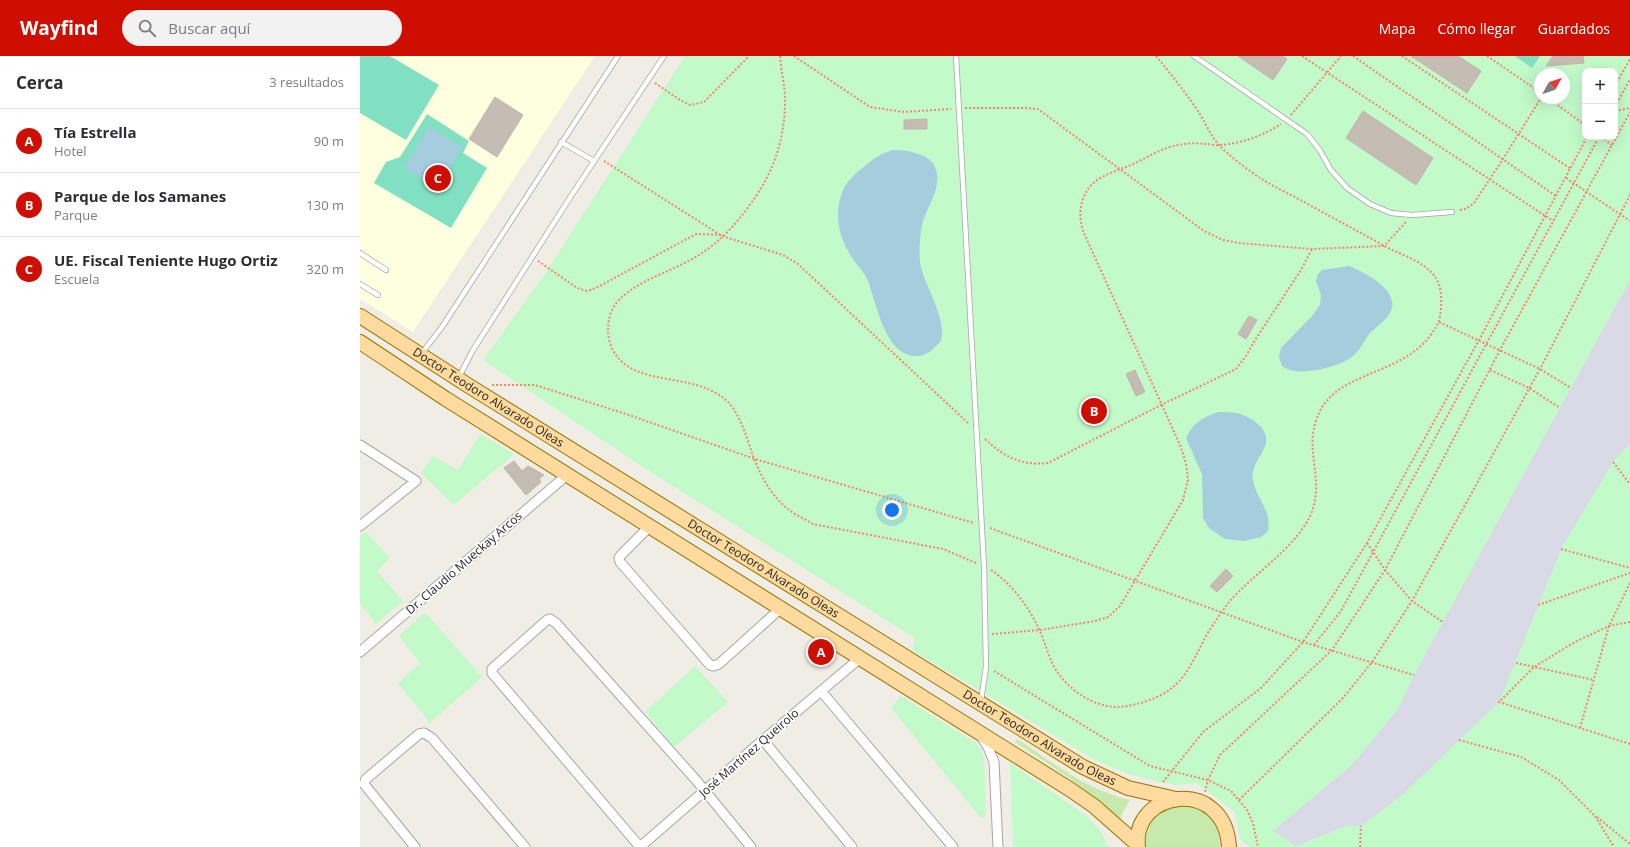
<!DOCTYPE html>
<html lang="es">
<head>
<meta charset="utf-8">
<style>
	:root { --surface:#fff; --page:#f2f2f3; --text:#2b2b33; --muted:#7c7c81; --line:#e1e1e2; --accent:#ce0e00 }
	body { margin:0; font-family:"Open Sans",sans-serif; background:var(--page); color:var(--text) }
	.controls { position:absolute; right:12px; top:12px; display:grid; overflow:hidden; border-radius:8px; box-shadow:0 4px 16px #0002 }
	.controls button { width:36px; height:36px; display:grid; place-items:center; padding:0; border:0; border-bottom:1px solid var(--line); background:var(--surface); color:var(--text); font:20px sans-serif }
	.compass { position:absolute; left:1174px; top:12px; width:36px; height:36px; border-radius:50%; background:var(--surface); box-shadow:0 4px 16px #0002; rotate:50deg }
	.you { position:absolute; left:532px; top:454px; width:14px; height:14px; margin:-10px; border:3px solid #fff; border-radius:50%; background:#1a73e8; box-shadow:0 0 0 6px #1a73e833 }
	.badge { display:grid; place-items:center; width:26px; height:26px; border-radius:50%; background:var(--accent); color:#fff; font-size:13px; font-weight:700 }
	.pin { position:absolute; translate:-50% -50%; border:2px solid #fff; box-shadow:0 1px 4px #0006 }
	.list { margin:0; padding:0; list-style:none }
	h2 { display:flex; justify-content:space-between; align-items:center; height:52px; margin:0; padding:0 16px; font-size:17px }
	h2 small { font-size:13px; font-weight:400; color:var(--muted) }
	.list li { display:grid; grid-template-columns:26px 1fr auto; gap:12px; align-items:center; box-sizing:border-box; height:64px; padding:0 16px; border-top:1px solid var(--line) }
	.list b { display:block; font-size:15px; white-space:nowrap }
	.list p { margin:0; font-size:13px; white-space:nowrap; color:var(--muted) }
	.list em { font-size:13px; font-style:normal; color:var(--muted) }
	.icon { flex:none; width:22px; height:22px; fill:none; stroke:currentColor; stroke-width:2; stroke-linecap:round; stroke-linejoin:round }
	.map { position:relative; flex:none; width:1270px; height:791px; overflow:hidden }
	header { display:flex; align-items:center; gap:24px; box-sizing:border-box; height:56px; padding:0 20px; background:var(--accent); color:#fff }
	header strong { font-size:19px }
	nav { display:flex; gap:22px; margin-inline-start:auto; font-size:14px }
	.search { width:280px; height:36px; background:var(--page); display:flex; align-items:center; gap:10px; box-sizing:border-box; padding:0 14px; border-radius:22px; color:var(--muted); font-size:15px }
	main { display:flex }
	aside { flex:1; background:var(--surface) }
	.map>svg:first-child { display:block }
	.education { fill:#fdffdf }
	.grass { fill:#c6eaab }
	.park { fill:#c2faca; fill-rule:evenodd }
	.pitch { fill:#82e0c2 }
	.plaza { fill:#dad9e6 }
	.water { fill:#a5cdde }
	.building { fill:#c5bcb4; stroke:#c2b5a7 }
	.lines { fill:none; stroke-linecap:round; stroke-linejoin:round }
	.lane-casing { stroke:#a6a6a6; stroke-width:6 }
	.street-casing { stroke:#a6a6a6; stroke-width:11 }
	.primary-casing { stroke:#9a7200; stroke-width:16 }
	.path { stroke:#fb846b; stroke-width:2; stroke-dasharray:2 2; stroke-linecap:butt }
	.lane { stroke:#fff; stroke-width:4.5 }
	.street { stroke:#fff; stroke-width:9 }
	.primary { stroke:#fdda9d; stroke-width:14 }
	.labels { text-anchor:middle; stroke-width:3.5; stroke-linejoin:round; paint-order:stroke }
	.street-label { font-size:12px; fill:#1f1f1f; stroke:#fff }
</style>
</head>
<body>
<header>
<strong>Wayfind</strong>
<div class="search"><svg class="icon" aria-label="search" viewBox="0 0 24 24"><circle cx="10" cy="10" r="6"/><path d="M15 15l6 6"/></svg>Buscar aquí</div>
<nav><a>Mapa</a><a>Cómo llegar</a><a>Guardados</a></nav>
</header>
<main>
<aside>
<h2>Cerca<small>3 resultados</small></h2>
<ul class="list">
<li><span class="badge">A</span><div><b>Tía Estrella</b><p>Hotel</p></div><em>90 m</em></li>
<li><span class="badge">B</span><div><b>Parque de los Samanes</b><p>Parque</p></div><em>130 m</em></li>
<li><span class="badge">C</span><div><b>UE. Fiscal Teniente Hugo Ortiz</b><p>Escuela</p></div><em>320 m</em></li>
</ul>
</aside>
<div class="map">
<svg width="1270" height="791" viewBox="0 0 1270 791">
	<rect width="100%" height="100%" fill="#f0ede5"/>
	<!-- education -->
	<path class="education" d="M0 0H235L53 276 0 243Z"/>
	<!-- grass -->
	<path class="grass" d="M657 683C692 706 728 735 770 744L762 758 760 766 732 739 708 721 655 686Z
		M827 749C849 756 861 768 860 791H786C783 773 796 754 815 750 819 749 823 750 827 749Z"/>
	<!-- park -->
	<path class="park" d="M325 0H1270V791H891L880 784 875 756 836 727 817 729 799 726 769 718 735 704 552 594 555 582 275 406 123 304 188 213ZM1225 15H1255V81H1225ZM1180 18H1204V42H1180Z
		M120 378 154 398 94 449 61 417 73 400 98 414Z
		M6 476 30 502 17 515 43 545 16 568 0 547V481Z
		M65 556 122 621 70 667 38 627 60 607 39 580Z
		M335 610 368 646 314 691 285 656Z
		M541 640 616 687 621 693 624 701 626 759 621 762 531 652Z
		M650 707 727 760 741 776 748 791H653Z"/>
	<!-- pitch -->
	<path class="pitch" d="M0 0H30L79 29 46 84 0 57Z
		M1155 0H1180L1172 12Z
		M67 58 109 85 103 97 127 112 91 172 14 127 26 106 40 101Z"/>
	<!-- plaza -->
	<path class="plaza" d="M1270 224V387L1253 406 1203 489 1139 646 1041 740 1001 770H986L936 790 913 775 992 709 1038 653 1054 619Z"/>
	<!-- water -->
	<path class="water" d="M69 71 102 91 77 132 44 112Z
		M533 94C546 94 567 97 574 109 585 131 566 150 562 169 560 177 559 197 560 206 562 226 590 267 580 286 579 288 576 290 574 292 571 296 563 300 558 300 525 302 517 248 508 225 505 217 498 210 493 203 479 183 473 158 483 134 487 125 497 116 505 110 514 102 522 97 533 94Z
		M989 210C1004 216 1040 234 1031 255 1027 264 1017 270 1010 277 1004 284 1001 293 994 299 981 311 950 317 933 315 929 314 925 312 922 310L919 301 921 292 953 259 960 249 961 239 956 225 958 218 962 214Z
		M858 356C864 356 871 356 876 357 889 360 909 371 906 387 903 400 890 409 893 424 896 443 912 454 908 475L901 481 884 485 865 483 849 472 843 462 842 418 826 382C834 366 842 362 858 356Z"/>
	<!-- building -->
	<path class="building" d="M878 0H922L927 3 913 24Z
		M1051 0H1098L1121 15 1107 37Z
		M1193 0H1223L1224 7 1186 10Z
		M135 41 163 59 137 101 109 83Z
		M1003 55 1073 102 1056 129 986 82Z
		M567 63V73H544V64Z
		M889 260 897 264 886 283 878 278Z
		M775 314 785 336 776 340 766 318Z
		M154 405 162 415 168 410 184 419 179 423 181 426 166 439 144 412Z
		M866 513 873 520 857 536 850 530Z"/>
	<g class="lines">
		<!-- lane casing -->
		<g class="lane-casing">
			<path id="lane" d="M596 0 624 511 626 611 621 645
				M834 0 947 78 959 93 971 114 987 132 1010 148 1031 157 1052 159 1092 156
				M201 86 234 105
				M0 197 26 214
				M0 228 18 239
				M62 297 82 271 258 0
				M99 321 113 294 211 140 304 0"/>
		</g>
		<!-- street casing -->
		<g class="street-casing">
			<path id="street" d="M0 389 56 425 0 470
				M289 471 261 499 259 502 260 506 350 609 353 610 359 608 420 553
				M0 596 207 419
				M461 635 593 791
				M621 680 628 691 634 706 638 791
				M403 684 492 791
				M55 791 4 728 6 723 59 678 64 677 72 682 165 791
				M280 791 132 617V613L135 610 187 564 190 563 196 567 336 724 391 791
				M280 791 403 684 499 603"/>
		</g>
		<!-- primary casing -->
		<g class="primary-casing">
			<g id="primary">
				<path id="s1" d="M0 260 109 330 723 711 768 732 816 743"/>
				<path d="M0 286 86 343 711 734 734 750 777 788"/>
				<path d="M778 791C771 734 865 720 869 791"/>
			</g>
		</g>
		<!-- path -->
		<path class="path" d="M420 0C421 13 424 26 425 39 426 74 417 108 398 137 383 160 365 182 342 197 317 214 279 223 259 244 251 252 248 263 248 274 248 282 251 293 256 299 279 332 338 315 369 347 380 359 387 382 392 397 399 417 411 440 428 453 435 459 445 463 453 468L583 493 616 507
			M434 0 510 51 544 56 591 53
			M942 0 1193 165
			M993 0 1196 140
			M1042 0 1211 113
			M1127 0 1180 36
			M295 27 320 44 330 49 344 46 389 0
			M1255 30 1270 3
			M1188 42 1225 69
			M1255 51 1270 23
			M605 52H667L678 53 844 175 863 184 879 187 952 193 1024 190 1046 166
			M1255 55 1270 52
			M931 59 981 0
			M1241 81 1252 89
			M244 105 362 180 423 199 438 208 608 367
			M1206 122 1270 165
			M1100 154 1106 153 1114 147 1143 103 1181 42
			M178 205 217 232 227 235 236 232 336 178 361 179
			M1079 266 1180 313 1211 332
			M1130 314 1169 332 1200 352
			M132 329H175L266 358 395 403 614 467
			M625 383C644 401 662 410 688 407L801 349 876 313 886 300 895 284 941 214 952 193
			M1253 406 1270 428
			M630 472 943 586 1054 619
			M1007 487 1025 514 1052 545 1083 566
			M1201 493 1270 512
			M631 514C651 527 668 550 678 571 685 585 688 601 696 614 709 634 733 651 758 651 775 650 798 643 812 632 828 619 837 597 846 580 853 568 861 557 869 546 893 518 936 492 951 458 965 424 944 395 957 362 973 315 1039 321 1070 280 1075 273 1079 268 1080 260 1082 249 1082 236 1078 226 1068 205 1039 199 1021 188 992 172 964 157 935 141 923 135 911 129 900 122 888 114 868 99 859 89 850 79 845 66 838 55 825 36 811 18 796 0
			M1178 549 1270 517
			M1270 566 1249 570 1215 586 1174 611 1139 646 1270 688
			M632 578 680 574 735 565 748 561 760 550 823 444 828 424 826 407 820 389 723 175C720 164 719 154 723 143 731 120 753 117 773 108 788 101 802 92 818 89 827 87 837 87 846 88 851 88 856 90 861 89 882 87 903 80 921 68
			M954 589 981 555 1239 81
			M1156 607 1234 624
			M634 615 790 710 848 724 871 735 887 754 893 767 898 791
			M1220 672 1249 570 1270 527
			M1099 684 1161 701 1199 724 1235 760 1254 791
			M803 726 843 676 901 632 943 586 1007 487 1119 284 1227 81
			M845 736 848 724 860 699 972 594 1025 514 1140 294 1270 56
			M879 744 983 642 1012 606 1052 545 1180 313 1270 139
			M1237 761 1270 788
			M1000 791 1001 770"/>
		<!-- lane -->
		<use href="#lane" class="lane"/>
		<!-- street -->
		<use href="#street" class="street"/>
		<!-- primary -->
		<use href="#primary" class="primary"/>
	</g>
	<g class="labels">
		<!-- street labels -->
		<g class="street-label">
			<text dy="4" stroke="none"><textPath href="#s1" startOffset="152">Doctor Teodoro Alvarado Oleas</textPath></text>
			<text transform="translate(104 507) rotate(-41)" y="4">Dr. Claudio Mueckay Arcos</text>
			<text dy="4" stroke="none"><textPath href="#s1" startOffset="476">Doctor Teodoro Alvarado Oleas</textPath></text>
			<text dy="4" stroke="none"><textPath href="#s1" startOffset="800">Doctor Teodoro Alvarado Oleas</textPath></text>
			<text transform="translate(389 697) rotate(-41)" y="4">José Martínez Queirolo</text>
		</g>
	</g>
</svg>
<div class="controls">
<button>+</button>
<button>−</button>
</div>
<svg class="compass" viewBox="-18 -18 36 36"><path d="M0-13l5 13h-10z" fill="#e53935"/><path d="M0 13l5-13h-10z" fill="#7c7c81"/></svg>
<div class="you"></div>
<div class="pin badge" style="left:461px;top:596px">A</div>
<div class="pin badge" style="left:734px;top:355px">B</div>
<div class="pin badge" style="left:78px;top:122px">C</div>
</div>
</main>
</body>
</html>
